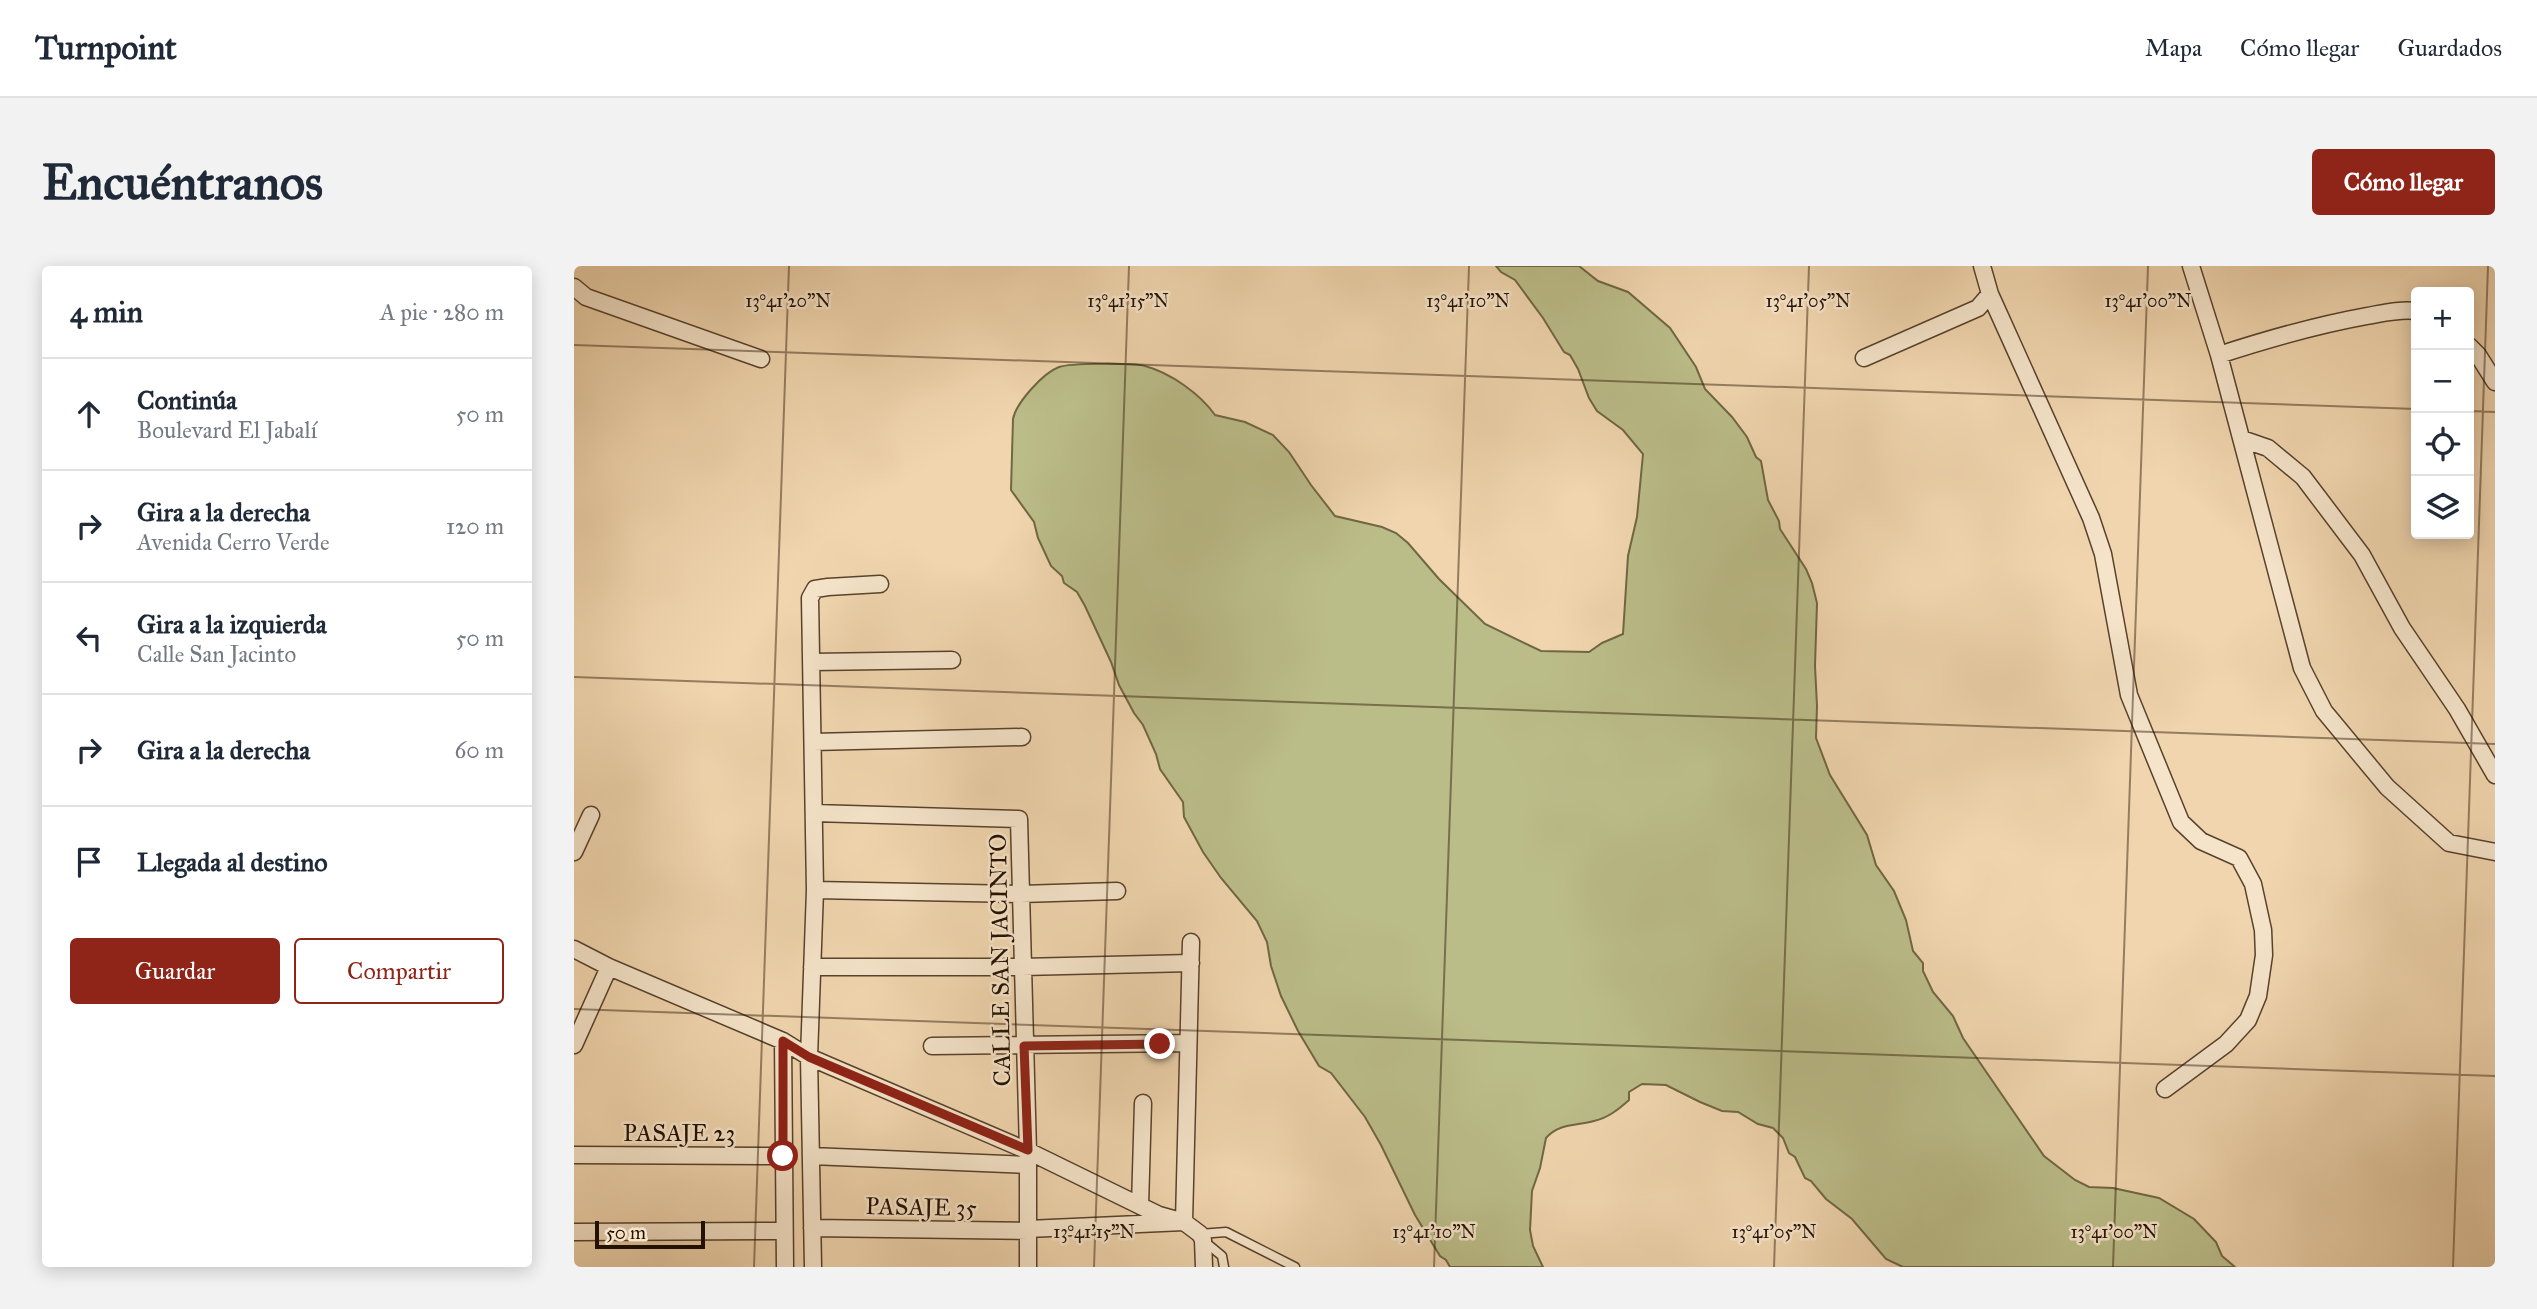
<!DOCTYPE html>
<html lang="es">
<head>
<meta charset="utf-8">
<style>
	:root { --surface:#fff; --page:#f2f2f3; --text:#1f2937; --muted:#747a83; --line:#e0e1e3; --accent:#8f2418 }
	body { margin:0; font-family:"IM FELL Great Primer",serif; background:var(--page); color:var(--text) }
	.controls { position:absolute; right:21px; top:21px; display:grid; overflow:hidden; border-radius:7px; box-shadow:0 4px 18px #0003 }
	.controls button { width:63px; height:63px; display:grid; place-items:center; padding:0; border:0; border-bottom:2px solid var(--line); background:var(--surface); color:var(--text); font:35px sans-serif }
	.scale { position:absolute; left:21px; bottom:18px; width:110px; box-sizing:border-box; padding-left:7px; border:4px solid #251100; border-top:0; font-size:19px; line-height:24px; white-space:nowrap; color:#251100; -webkit-text-stroke:5px #f5e4ca; paint-order:stroke }
	.stop { position:absolute; width:21px; height:21px; margin:-16px; border:5px solid #8f2418; border-radius:50%; background:#fff }
	.stop.end { background:#8f2418; border-color:#fff; box-shadow:0 2px 7px #0008 }
	.list { margin:0; padding:0; list-style:none }
	h2 { display:flex; justify-content:space-between; align-items:center; height:91px; margin:0; padding:0 28px; font-size:30px }
	h2 small { font-size:23px; font-weight:400; color:var(--muted) }
	.list li { display:grid; grid-template-columns:46px 1fr auto; gap:21px; align-items:center; box-sizing:border-box; height:112px; padding:0 28px; border-top:2px solid var(--line) }
	.list b { display:block; font-size:26px; white-space:nowrap }
	.list p { margin:0; font-size:23px; white-space:nowrap; color:var(--muted) }
	.list em { font-size:23px; font-style:normal; color:var(--muted) }
	.actions { display:flex; gap:14px; padding:21px 28px }
	.actions a { flex:1; padding:16px 0; border:2px solid var(--accent); border-radius:7px; text-align:center; font-size:24px; color:var(--accent) }
	.actions .main { background:var(--accent); color:#fff }
	.icon { flex:none; width:38px; height:38px; fill:none; stroke:currentColor; stroke-width:2; stroke-linecap:round; stroke-linejoin:round }
	.map { position:relative; flex:none; width:1921px; height:1001px; overflow:hidden; border-radius:7px }
	header { display:flex; align-items:center; gap:42px; box-sizing:border-box; height:98px; padding:0 35px; background:var(--surface); border-bottom:2px solid var(--line) }
	header strong { font-size:33px }
	nav { display:flex; gap:38px; margin-inline-start:auto; font-size:24px }
	.intro { display:flex; align-items:center; justify-content:space-between; box-sizing:border-box; height:168px; padding:0 42px }
	h1 { margin:0; font-size:49px }
	.button { padding:18px 32px; border-radius:7px; background:var(--accent); color:#fff; font-size:24px; font-weight:700 }
	main { display:flex; gap:42px; padding:0 42px }
	aside { flex:1; background:var(--surface); border-radius:7px; box-shadow:0 4px 18px #0003 }
	.map>svg:first-child { display:block }
	.green { fill:#bbbd89; stroke:#706744; stroke-width:2 }
	.lines { fill:none; stroke-linecap:round; stroke-linejoin:round }
	.service-casing { stroke:#58422c; stroke-width:11 }
	.minor-casing { stroke:#58422c; stroke-width:19 }
	.service { stroke:#f5e4ca; stroke-width:8 }
	.minor { stroke:#f5e4ca; stroke-width:16 }
	.route { stroke:#8f2418; stroke-width:9 }
	.ticks { fill:none; stroke:#251100; stroke-width:2; stroke-opacity:0.45 }
	.labels { text-anchor:middle; stroke-width:5; stroke-linejoin:round; paint-order:stroke }
	.street-label { font-size:24px; fill:#251100; stroke:#f5e4ca }
	.ticks-label { font-size:18px; text-anchor:middle; fill:#251100; stroke:#f5e4ca; stroke-width:5; stroke-linejoin:round; paint-order:stroke }
</style>
</head>
<body>
<header>
<strong>Turnpoint</strong>
<nav><a>Mapa</a><a>Cómo llegar</a><a>Guardados</a></nav>
</header>
<div class="intro"><h1>Encuéntranos</h1><a class="button">Cómo llegar</a></div>
<main>
<aside>
<h2>4 min<small>A pie · 280 m</small></h2>
<ul class="list">
<li><svg class="icon" aria-label="ahead" viewBox="0 0 24 24"><path d="M12 20V5M6 11l6-6 6 6"/></svg><div><b>Continúa</b><p>Boulevard El Jabalí</p></div><em>50 m</em></li>
<li><svg class="icon" aria-label="right" viewBox="0 0 24 24"><path d="M7 20v-9h11M14 6l5 5-5 5"/></svg><div><b>Gira a la derecha</b><p>Avenida Cerro Verde</p></div><em>120 m</em></li>
<li><svg class="icon" aria-label="left" viewBox="0 0 24 24"><path d="M17 20v-9H6M10 6l-5 5 5 5"/></svg><div><b>Gira a la izquierda</b><p>Calle San Jacinto</p></div><em>50 m</em></li>
<li><svg class="icon" aria-label="right" viewBox="0 0 24 24"><path d="M7 20v-9h11M14 6l5 5-5 5"/></svg><div><b>Gira a la derecha</b></div><em>60 m</em></li>
<li><svg class="icon" aria-label="arrive" viewBox="0 0 24 24"><path d="M6 21V4h12l-3 4 3 4H6"/></svg><div><b>Llegada al destino</b></div></li>
</ul>
<div class="actions"><a class="main">Guardar</a><a>Compartir</a></div>
</aside>
<div class="map">
<svg width="1921" height="1001" viewBox="0 0 1921 1001">
	<rect width="100%" height="100%" fill="#f0d5ae"/>
	<filter id="stains"><feTurbulence type="fractalNoise" baseFrequency=".00286" numOctaves="4"/><feColorMatrix values="0 0 0 0 .2 0 0 0 0 .09 0 0 0 0 .02 0 0 0 .5 -.17"/></filter>
	<radialGradient id="worn" r=".72"><stop offset=".6" stop-color="#630" stop-opacity="0"/><stop offset="1" stop-color="#630" stop-opacity=".3"/></radialGradient>
	<!-- green -->
	<path class="green" d="M922 0H1005L1024 15 1054 26 1096 62 1122 101 1131 123 1158 151 1173 171 1182 191 1187 195 1194 234 1205 255 1206 263 1232 303 1238 317 1243 337 1241 400 1243 440 1242 472 1256 509 1293 569 1302 599 1320 625 1332 654 1339 685 1349 697V705L1359 726 1379 750 1389 772 1470 890 1501 914 1515 921 1539 922 1585 932 1620 953 1642 976 1648 990 1661 1001H1329L1312 993 1278 953 1252 933 1237 915 1231 912 1221 891 1215 887 1209 872 1199 862 1184 858 1164 846 1148 845 1126 836 1092 819 1068 818 1055 826V834C1045 843 1034 852 1020 855 1002 860 985 857 972 872L966 902 958 925 956 964 959 980 969 1001H876L872 994 866 990 841 949 807 879 791 851 757 807 745 800 724 765 707 730 697 700 693 676 683 655 647 612 629 586 610 551 609 536 586 503 582 488 569 459 560 447 545 419 537 396 511 340 503 326 490 317 488 310 477 300 464 272 460 256 437 224 439 153C442 137 469 107 485 101 496 97 559 97 571 100 597 107 626 128 641 149L671 156 699 169 715 186 737 219 761 250 808 261 822 267 834 277 865 313 911 358 967 385 1015 386 1028 377 1049 368 1054 290 1063 251 1069 188 1049 164 1023 145 1015 132 1004 103 996 89 990 86 969 52 941 14 927 6Z"/>
	<g class="lines">
		<!-- service casing -->
		<g class="service-casing">
			<path id="service" d="M626 968 652 966 721 1001
				M630 975 648 990 650 1001"/>
		</g>
		<!-- minor casing -->
		<g class="minor-casing">
			<path id="minor" d="M1408 0 1416 28 1517 252 1529 288 1555 429 1607 556 1627 575 1665 592 1679 618 1689 664 1690 689 1684 730 1674 754 1652 778 1591 823
				M1617 0 1645 89 1728 402 1750 445 1813 521 1875 577 1921 586
				M0 21 12 31 187 93
				M1895 80 1904 89 1921 116
				M1645 89C1694 73 1743 59 1793 50 1810 47 1826 43 1842 45
				M1290 92 1404 42 1416 28
				M1668 173 1694 182 1729 211 1788 289 1828 362 1883 443 1921 509
				M238 396 378 394
				M239 476 448 471
				M240 547 445 553 454 885V1001
				M0 586 17 549
				M241 624 447 628 543 625
				M0 683 35 701 209 775 235 791 454 885 585 949 610 956 626 968 629 974 630 1001
				M238 701H448L617 697
				M209 775 211 1001
				M0 779 35 701
				M358 780 613 777
				M0 889 209 890
				M237 890 454 899
				M566 940 569 837
				M238 962 454 965
				M454 963 610 956 617 676
				M0 966 210 965
				M239 1001 235 791 241 624 236 332 241 323 254 321 306 318"/>
		</g>
		<!-- service -->
		<use href="#service" class="service"/>
		<!-- minor -->
		<use href="#minor" class="minor"/>
	</g>
	<g class="lines">
		<!-- route -->
		<path class="route" d="M209 890V775L235 791 454 884 450 780 586 778"/>
	</g>
	<!-- ticks -->
	<path class="ticks" d="M0 79 1842 143M1895 145 1921 146M0 411 1921 478M0 743 1921 810M180 1001 215 0M520 1001 555 0M860 1001 895 0M1200 1001 1235 0M1539 1001 1574 0M1879 1001 1914 0"/>
	<g class="labels">
		<!-- street labels -->
		<g class="street-label">
			<text transform="translate(426 694) rotate(-91)" y="8">CALLE SAN JACINTO</text>
			<text x="105" y="875">PASAJE 23</text>
			<text transform="translate(347 941) rotate(1)" y="8">PASAJE 35</text>
		</g>
	</g>
	<g class="ticks-label">
		<text x="214" y="41">13°41'20"N</text>
		<text x="554" y="41">13°41'15"N</text>
		<text x="894" y="41">13°41'10"N</text>
		<text x="1234" y="41">13°41'05"N</text>
		<text x="1574" y="41">13°41'00"N</text>
		<text x="520" y="972">13°41'15"N</text>
		<text x="860" y="972">13°41'10"N</text>
		<text x="1200" y="972">13°41'05"N</text>
		<text x="1540" y="972">13°41'00"N</text>
	</g>
	<rect width="100%" height="100%" filter="url(#stains)"/>
	<rect width="100%" height="100%" fill="url(#worn)"/>
</svg>
<div class="controls">
<button>+</button>
<button>−</button>
<button><svg class="icon" aria-label="locate" viewBox="0 0 24 24"><circle cx="12" cy="12" r="6"/><path d="M12 2v4M12 18v4M2 12h4M18 12h4"/></svg></button>
<button><svg class="icon" aria-label="layers" viewBox="0 0 24 24"><path d="M12 4l9 5-9 5-9-5zM3 14l9 5 9-5"/></svg></button>
</div>
<div class="scale">50 m</div>
<div class="stop" style="left:209px;top:890px"></div>
<div class="stop end" style="left:586px;top:778px"></div>
</div>
</main>
</body>
</html>
